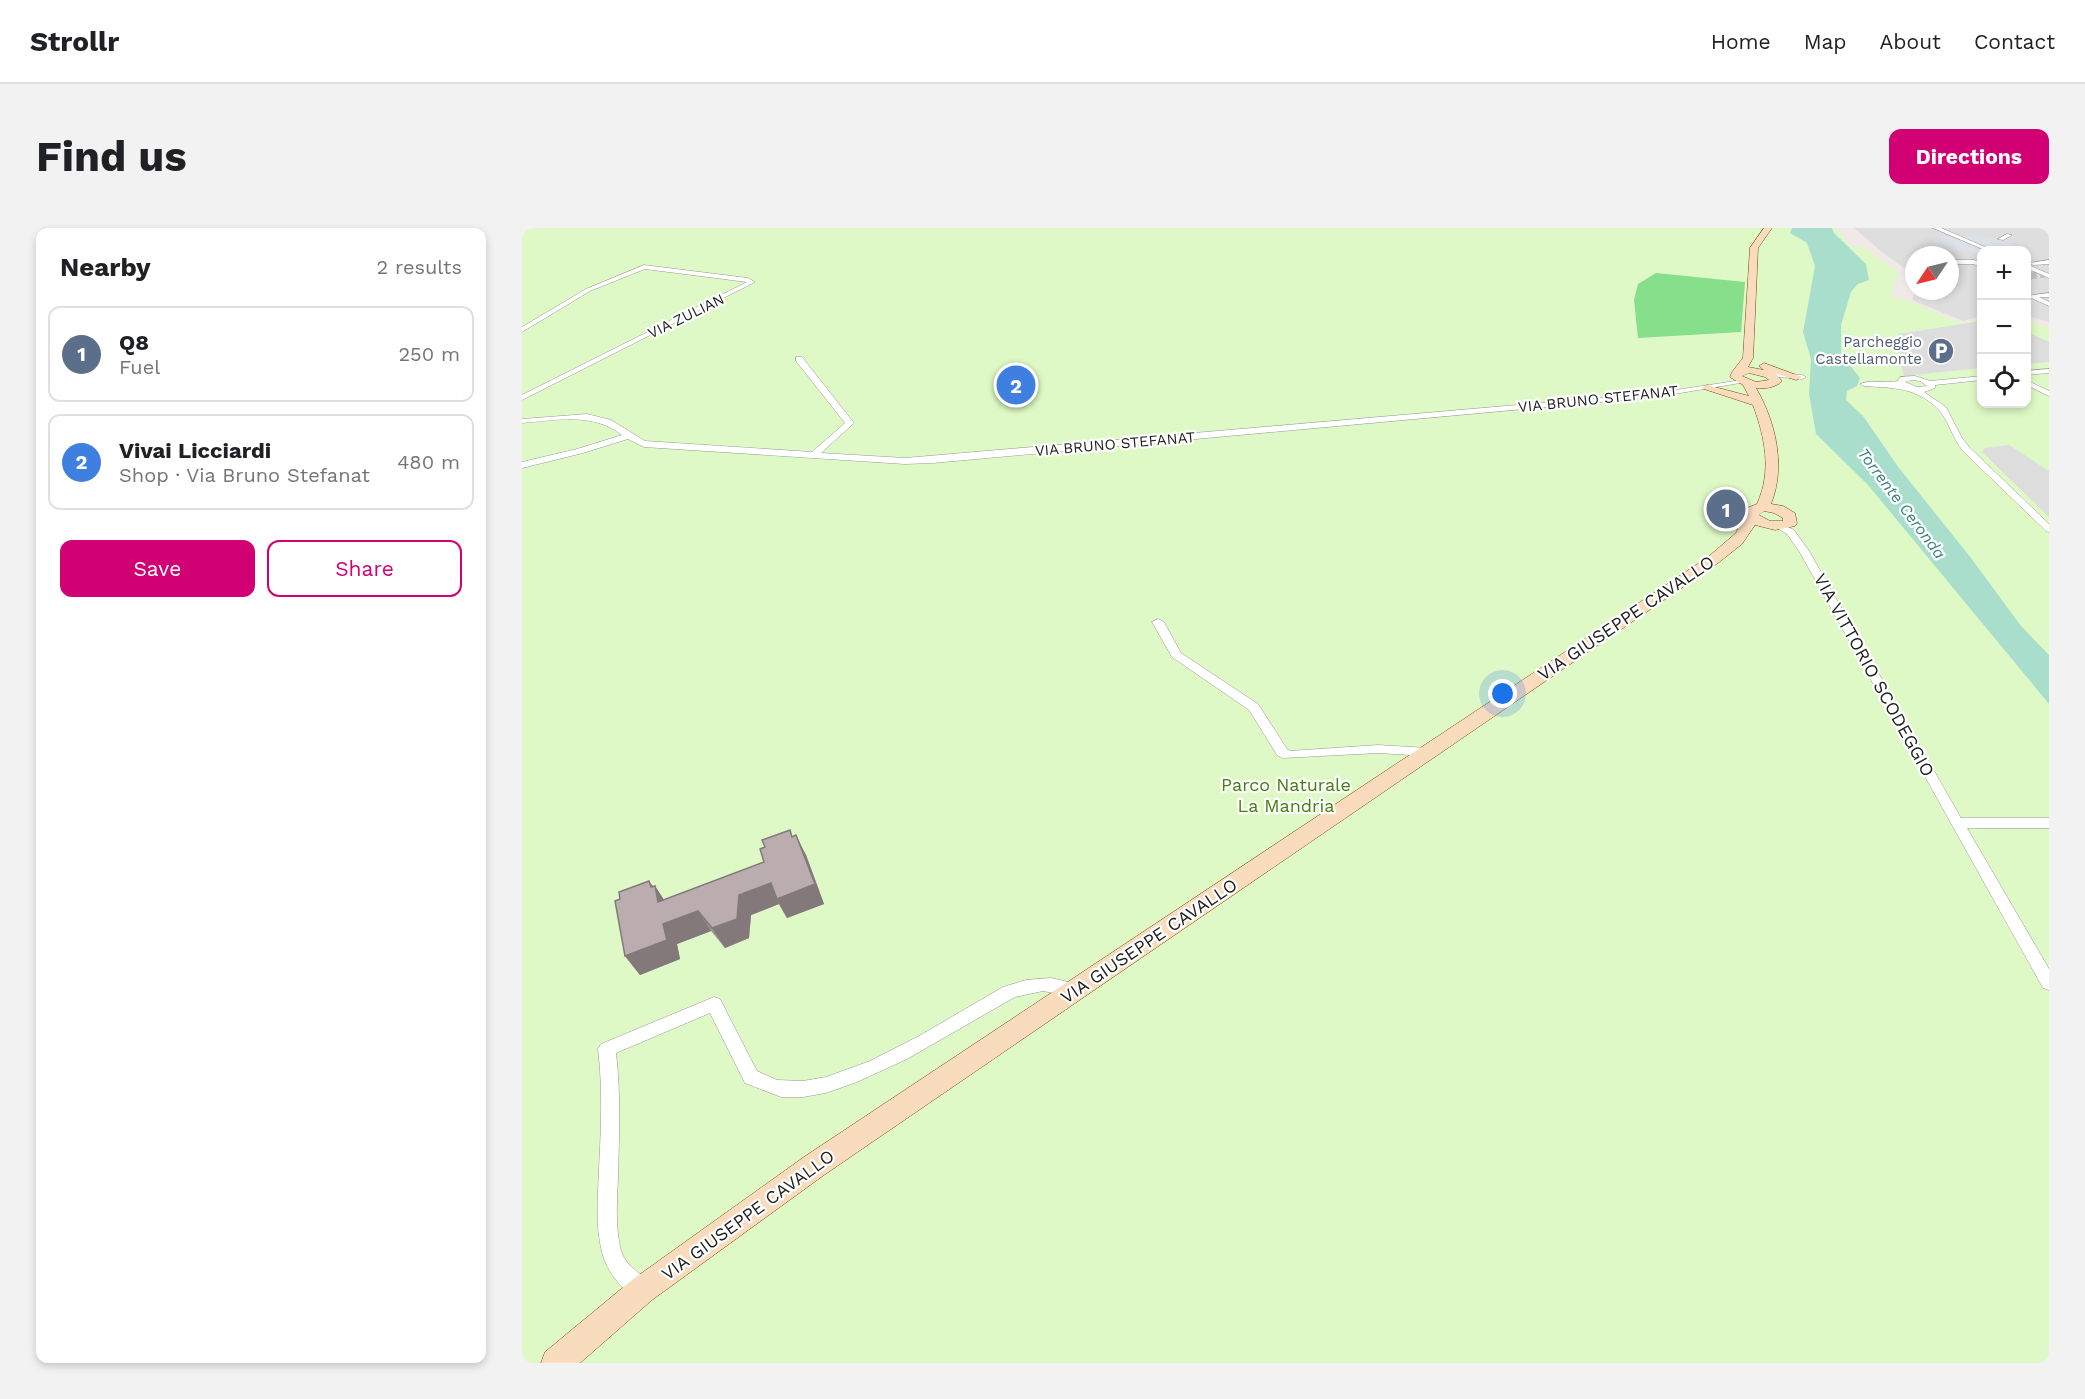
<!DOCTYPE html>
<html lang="en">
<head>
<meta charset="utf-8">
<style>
	:root { --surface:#fff; --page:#f2f2f2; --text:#202124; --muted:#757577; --line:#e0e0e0; --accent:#d10174 }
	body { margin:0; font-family:"Work Sans",sans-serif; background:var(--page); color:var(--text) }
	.controls { position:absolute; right:18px; top:18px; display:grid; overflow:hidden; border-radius:12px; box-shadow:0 3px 9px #0003 }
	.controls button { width:54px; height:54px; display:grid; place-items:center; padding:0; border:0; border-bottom:2px solid var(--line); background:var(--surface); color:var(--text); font:30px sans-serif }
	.compass { position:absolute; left:1383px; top:18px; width:54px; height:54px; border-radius:50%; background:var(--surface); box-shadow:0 3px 9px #0003; rotate:235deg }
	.you { position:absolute; left:981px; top:466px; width:21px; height:21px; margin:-15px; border:4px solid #fff; border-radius:50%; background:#1a73e8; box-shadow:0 0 0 9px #1a73e833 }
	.badge { display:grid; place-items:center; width:39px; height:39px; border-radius:50%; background:var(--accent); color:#fff; font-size:20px; font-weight:700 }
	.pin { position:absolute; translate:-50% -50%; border:3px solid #fff; box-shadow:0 2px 6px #0006 }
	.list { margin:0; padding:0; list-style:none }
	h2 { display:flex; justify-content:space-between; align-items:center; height:78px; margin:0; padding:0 24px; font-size:26px }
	h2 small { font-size:20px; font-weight:400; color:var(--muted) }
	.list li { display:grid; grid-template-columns:39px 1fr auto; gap:18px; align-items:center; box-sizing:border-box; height:96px; margin:0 12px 12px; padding:0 12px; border:2px solid var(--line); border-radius:12px }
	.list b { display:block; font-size:22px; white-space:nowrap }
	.list p { margin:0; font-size:20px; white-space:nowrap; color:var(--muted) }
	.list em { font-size:20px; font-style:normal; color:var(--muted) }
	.actions { display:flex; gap:12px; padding:18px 24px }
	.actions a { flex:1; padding:14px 0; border:2px solid var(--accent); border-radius:12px; text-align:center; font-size:21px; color:var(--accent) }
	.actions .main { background:var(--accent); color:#fff }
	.icon { flex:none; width:33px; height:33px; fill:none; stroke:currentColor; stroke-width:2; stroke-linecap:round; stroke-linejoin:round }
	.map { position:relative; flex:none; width:1527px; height:1135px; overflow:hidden; border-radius:12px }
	header { display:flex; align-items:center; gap:36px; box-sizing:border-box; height:84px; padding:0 30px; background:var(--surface); border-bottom:2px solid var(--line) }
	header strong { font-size:28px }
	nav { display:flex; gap:33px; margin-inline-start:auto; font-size:21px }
	.intro { display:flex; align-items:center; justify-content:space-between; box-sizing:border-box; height:144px; padding:0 36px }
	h1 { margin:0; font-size:42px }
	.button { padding:15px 27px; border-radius:12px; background:var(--accent); color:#fff; font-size:21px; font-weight:700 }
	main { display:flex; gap:36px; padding:0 36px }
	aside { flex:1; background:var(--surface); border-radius:12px; box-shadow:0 3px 9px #0003 }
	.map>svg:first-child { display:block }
	.residential { fill:#dfdedf }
	.park { fill:#dff9c6 }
	.pitch { fill:#87df8c }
	.parking { fill:#ddd }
	.plaza { fill:#dce2e7 }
	.water { fill:#a9decd }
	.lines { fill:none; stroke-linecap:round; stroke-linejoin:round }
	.street-tunnel { stroke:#c7c1c0; stroke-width:7; stroke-dasharray:7 3; stroke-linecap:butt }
	.street-casing { stroke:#989898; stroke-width:1 }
	.secondary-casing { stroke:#7a4606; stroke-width:1 }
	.street { fill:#fff; fill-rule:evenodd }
	.secondary { fill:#f9dbbe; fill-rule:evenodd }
	.wall { fill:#a19596 }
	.shaded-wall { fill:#83797a }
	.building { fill:#bbadaf; stroke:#83797a; stroke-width:1.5 }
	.labels { text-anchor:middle; stroke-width:4.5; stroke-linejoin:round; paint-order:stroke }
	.far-street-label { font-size:15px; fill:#212121; stroke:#fff }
	.far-service-label { font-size:15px; fill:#4e5e75; stroke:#fff; text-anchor:end }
	.far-water-label { font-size:16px; font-style:italic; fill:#3b817e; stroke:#fff }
	.street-label { font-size:18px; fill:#212121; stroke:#fff }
	.park-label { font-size:18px; fill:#44810d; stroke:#fff }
</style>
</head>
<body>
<header>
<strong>Strollr</strong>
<nav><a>Home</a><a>Map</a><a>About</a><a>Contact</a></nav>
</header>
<div class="intro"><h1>Find us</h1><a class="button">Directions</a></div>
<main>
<aside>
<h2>Nearby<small>2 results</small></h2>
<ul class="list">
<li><span class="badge" style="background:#5c6f8a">1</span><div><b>Q8</b><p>Fuel</p></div><em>250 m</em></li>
<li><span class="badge" style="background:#3f7fe0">2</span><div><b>Vivai Licciardi</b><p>Shop · Via Bruno Stefanat</p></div><em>480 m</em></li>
</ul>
<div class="actions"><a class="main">Save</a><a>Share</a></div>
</aside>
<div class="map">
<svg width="1527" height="1135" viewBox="0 0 1527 1135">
	<rect width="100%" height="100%" fill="#f1e9e8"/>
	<!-- residential -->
	<path class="residential" d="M1332 0H1527V94L1505 88 1504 22H1460L1459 88 1441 93 1390 72 1393 63H1428V27H1392V47L1361 25Z"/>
	<!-- park -->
	<path class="park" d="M0 0H1314L1330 19H1341L1376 44 1369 69 1379 70 1439 95 1459 91 1460 176H1504L1505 92 1527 100V1135H0Z"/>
	<!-- pitch -->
	<path class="pitch" d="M1134 45 1223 54 1219 104 1116 110 1112 72 1116 56Z"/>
	<!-- parking -->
	<path class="parking" d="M1459 93V140L1382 148 1380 141 1376 106Z
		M1505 104 1527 114V134L1505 136Z
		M1487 217 1527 243V289L1460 224 1463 220Z"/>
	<!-- plaza -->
	<path class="plaza" d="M1431 7 1469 9 1493 17V19L1484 20 1489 22H1460L1459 26 1455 27 1446 23 1424 22 1410 16 1411 13 1420 12 1414 9Z"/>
	<!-- water -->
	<path class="water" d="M1270 0H1310L1312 5 1344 36 1347 52 1336 56 1329 64 1319 97V126L1338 150 1335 158 1325 163 1324 172 1341 188 1377 240 1449 330 1499 398 1527 427V476L1346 257 1294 206 1287 166 1289 131 1281 104 1293 38 1285 15 1268 5Z"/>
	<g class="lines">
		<!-- street-tunnel -->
		<path class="street-tunnel" d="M1508 48 1523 46"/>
		<!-- street casing -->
		<g class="street-casing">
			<path id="street" d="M1411 0H1419L1470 22H1463Z
				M1485 6 1490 7 1481 12 1476 11Z
				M1428 32H1452L1460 35V39L1451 36H1428Z
				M1527 32V36L1511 37 1508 35Z
				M1504 36 1527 46V50L1504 40Z
				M122 37 226 50 233 54 0 172V167L225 54 123 41 68 63 0 104V99L64 61Z
				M1527 65V69H1517L1527 74V78L1505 68Z
				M274 129H280L332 195 299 225 383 230 1134 165 1220 152 1224 154 1134 169 411 235 383 236 122 219 106 211 61 225 0 240V234L55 221 100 207C70 184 35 192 0 195V191L65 186 89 192 123 213 290 224 323 195 274 133Z
				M1527 141V145L1504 147V143Z
				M1247 144 1280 147 1284 149 1280 151 1244 148V144Z
				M1393 148 1408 153 1460 148V152L1413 157V160L1402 164 1424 179 1440 210 1447 219 1527 296V304L1524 303 1441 223C1431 211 1426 192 1417 182 1395 159 1371 160 1342 158L1338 156C1348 151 1364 156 1376 153L1378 149ZM1389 152 1398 153 1405 158 1395 159 1383 154Z
				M1504 152 1527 163V168L1504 157Z
				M1257 295 1272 302 1287 323 1439 590H1527V600H1445L1527 741V762L1521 760 1277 323 1265 306 1252 298Z
				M636 391 642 394 659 425 736 476 765 521 768 523 856 517 906 520 912 524 906 528 856 525 761 530 755 527 727 482 650 429 630 394Z
				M529 750 560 757 562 762 560 767 554 769 521 763 493 769 385 831 335 854 304 865 281 869H259L223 855 188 785 94 825C99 867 97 908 96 950 95 974 93 999 99 1023 105 1041 124 1046 130 1062L127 1069 120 1072C101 1064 85 1045 80 1024 73 997 76 969 77 941 79 901 81 861 76 821L79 816 192 769 198 771 235 843 255 852 281 853 304 849 348 833 397 808 481 759 504 752Z"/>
		</g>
		<!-- secondary casing -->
		<g class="secondary-casing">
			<path id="secondary" d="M1242 0H1250L1236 20 1231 130 1226 139 1242 142 1237 138 1242 135 1280 149 1274 152 1253 145 1260 153C1253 160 1243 161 1234 160 1254 194 1264 239 1249 276L1261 278 1273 285 1275 295 1273 298 1253 302 1233 297 1220 316 1196 335 302 947 130 1072 58 1135H19L23 1124 110 1052 282 929 1186 329 1214 305 1225 280 1235 276C1250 243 1243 210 1231 177L1179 160 1185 157 1227 168 1221 157 1208 149 1210 144 1221 130 1228 20ZM1227 145 1243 149 1247 152 1234 154 1220 148ZM1242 283 1252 285 1261 290V293H1248L1237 287Z"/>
		</g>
		<!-- street -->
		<use href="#street" class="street"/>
		<!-- secondary -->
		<use href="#secondary" class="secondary"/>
	</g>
	<!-- wall -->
	<path class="wall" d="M271 609 284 627 302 676 265 690 257 676 229 687 227 710 203 720 189 703 155 716 158 731 118 747 103 728 131 658H133L142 672 242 634Z"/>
	<!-- shaded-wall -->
	<path class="shaded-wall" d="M274 607 284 627 302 676 265 690 257 676 229 687 227 710 203 720 190 700 217 667Z
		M127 653 134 662 133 658 146 678 176 683 189 703 155 716 158 731 118 747 103 728 129 659Z"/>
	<!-- building -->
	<path class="building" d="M268 602 270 609 274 607 293 656 255 671 249 655 217 667 215 691 190 700 176 683 141 696 145 712 103 728 93 673 98 671 97 664 127 653 129 659 133 658 136 674 242 634 238 621 243 619 240 612Z"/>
	<!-- icons -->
	<defs>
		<g id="parking-disc" transform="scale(1.35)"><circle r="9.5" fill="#5c6f8a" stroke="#fff"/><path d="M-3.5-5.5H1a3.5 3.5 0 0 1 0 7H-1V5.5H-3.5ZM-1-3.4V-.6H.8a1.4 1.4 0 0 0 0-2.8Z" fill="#fff"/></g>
	</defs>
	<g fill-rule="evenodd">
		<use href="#parking-disc" x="1419" y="123"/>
	</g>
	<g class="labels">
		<!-- far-street labels -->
		<g class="far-street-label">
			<text transform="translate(164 88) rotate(-26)" y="5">VIA ZULIAN</text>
			<text transform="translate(1076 171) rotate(-6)" y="5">VIA BRUNO STEFANAT</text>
			<text transform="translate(593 216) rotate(-5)" y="5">VIA BRUNO STEFANAT</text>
		</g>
		<!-- far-service labels -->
		<g class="far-service-label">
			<text x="1400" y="119">Parcheggio<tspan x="1400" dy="17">Castellamonte</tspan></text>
		</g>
		<!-- far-water labels -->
		<g class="far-water-label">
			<text transform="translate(1380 275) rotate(53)" y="6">Torrente Ceronda</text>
		</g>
		<!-- street labels -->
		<g class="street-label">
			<text transform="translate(1104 390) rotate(-34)" y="6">VIA GIUSEPPE CAVALLO</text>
			<text transform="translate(1352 447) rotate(61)" y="6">VIA VITTORIO SCODEGGIO</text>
			<text transform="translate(627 713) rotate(-34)" y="6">VIA GIUSEPPE CAVALLO</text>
			<text transform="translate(226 987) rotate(-36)" y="6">VIA GIUSEPPE CAVALLO</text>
		</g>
		<!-- park labels -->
		<g class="park-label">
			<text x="764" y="563">Parco Naturale<tspan x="764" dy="21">La Mandria</tspan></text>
		</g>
	</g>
</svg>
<div class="controls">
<button>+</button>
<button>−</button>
<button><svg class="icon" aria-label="locate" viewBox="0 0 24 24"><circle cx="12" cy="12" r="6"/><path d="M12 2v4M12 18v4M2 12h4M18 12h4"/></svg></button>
</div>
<svg class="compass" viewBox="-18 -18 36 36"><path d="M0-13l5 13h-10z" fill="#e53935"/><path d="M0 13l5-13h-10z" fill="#757577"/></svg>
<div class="you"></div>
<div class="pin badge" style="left:1204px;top:281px;background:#5c6f8a">1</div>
<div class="pin badge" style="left:494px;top:157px;background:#3f7fe0">2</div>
</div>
</main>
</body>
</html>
